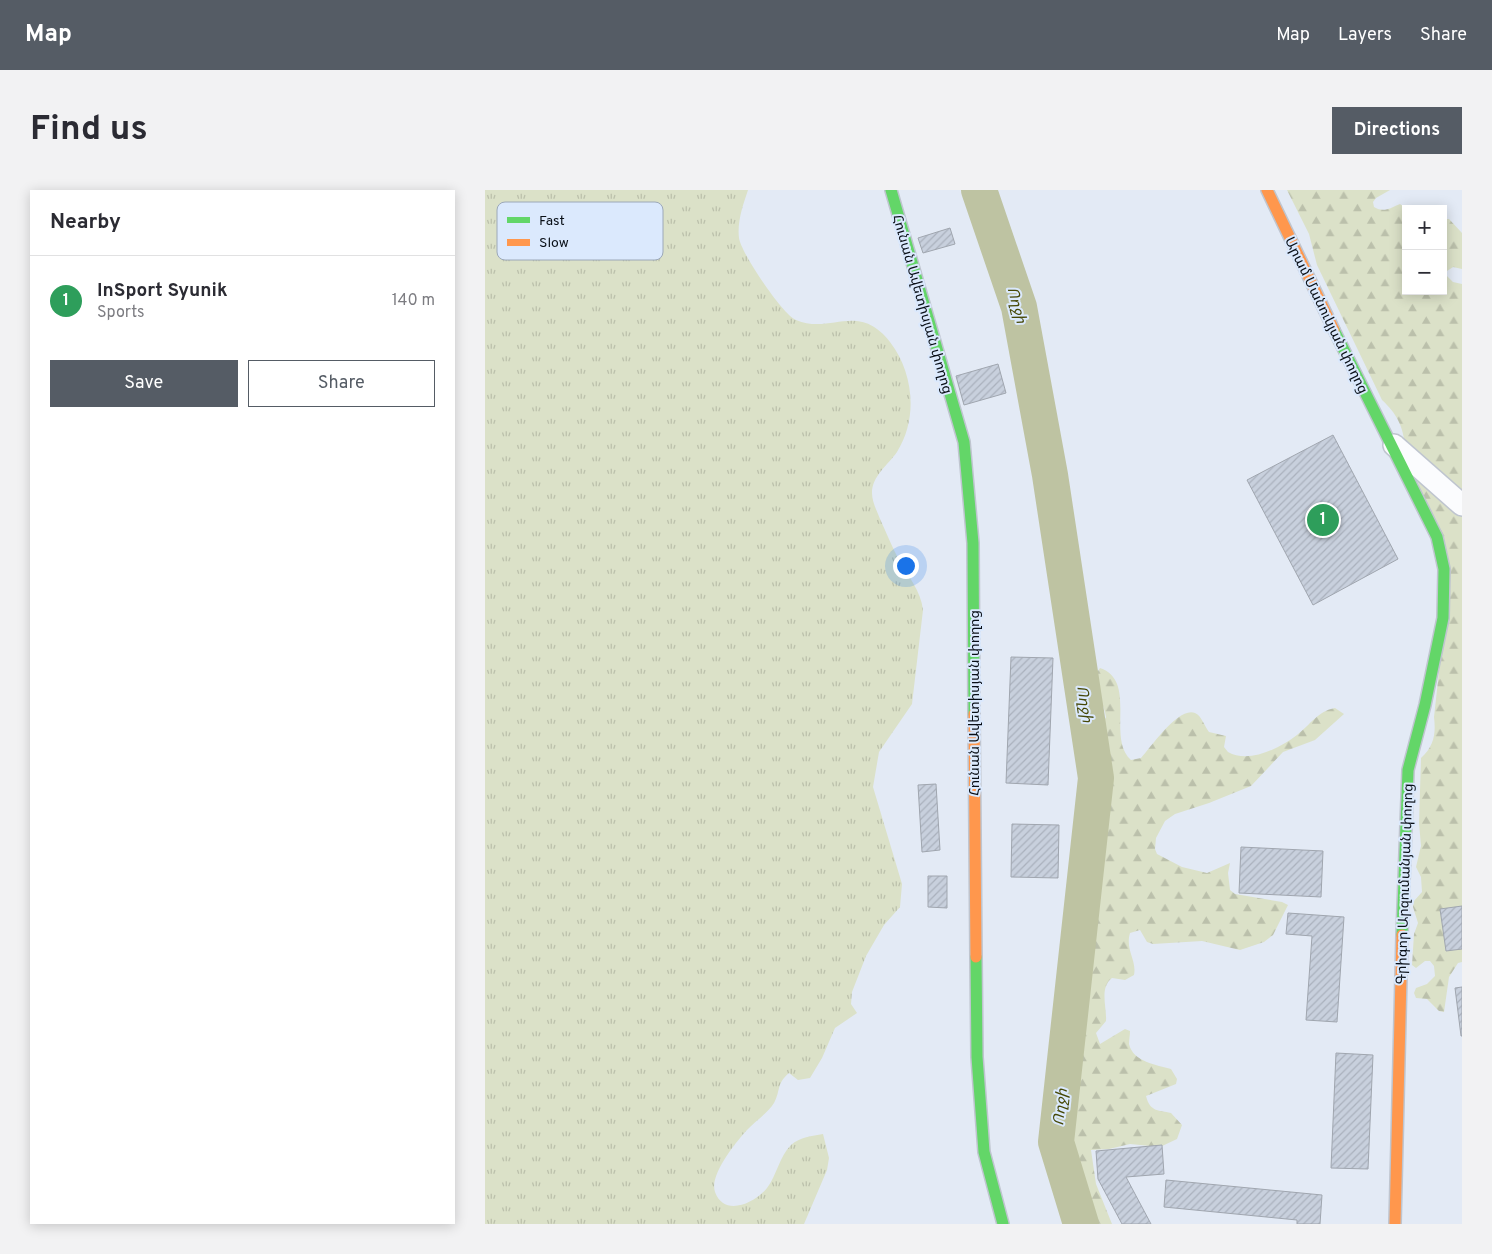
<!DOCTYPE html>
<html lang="en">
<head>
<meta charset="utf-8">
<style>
	:root { --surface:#fff; --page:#f2f2f3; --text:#2b2b33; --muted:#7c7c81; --line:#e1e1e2; --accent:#555c65 }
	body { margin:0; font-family:Overpass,"Noto Sans Armenian",sans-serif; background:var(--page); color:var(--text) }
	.controls { position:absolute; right:15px; top:15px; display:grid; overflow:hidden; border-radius:0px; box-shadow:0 2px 12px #0003 }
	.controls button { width:45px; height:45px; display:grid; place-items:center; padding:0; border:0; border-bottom:1px solid var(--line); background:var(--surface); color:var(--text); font:25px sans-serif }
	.you { position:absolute; left:420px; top:375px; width:18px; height:18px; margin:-12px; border:4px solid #fff; border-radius:50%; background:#1a73e8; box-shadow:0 0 0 8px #1a73e833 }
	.badge { display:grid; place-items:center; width:32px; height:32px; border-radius:50%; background:var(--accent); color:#fff; font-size:16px; font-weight:700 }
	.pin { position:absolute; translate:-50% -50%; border:2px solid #fff; box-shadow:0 1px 5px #0006 }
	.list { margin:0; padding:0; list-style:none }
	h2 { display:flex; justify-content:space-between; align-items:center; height:65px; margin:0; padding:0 20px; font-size:21px }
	h2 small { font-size:16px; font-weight:400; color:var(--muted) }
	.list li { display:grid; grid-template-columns:32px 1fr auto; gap:15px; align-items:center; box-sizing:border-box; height:90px; padding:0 20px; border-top:1px solid var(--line) }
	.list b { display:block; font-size:19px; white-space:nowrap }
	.list p { margin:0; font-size:16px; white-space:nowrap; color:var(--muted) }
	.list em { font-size:16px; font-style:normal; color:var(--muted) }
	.actions { display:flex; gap:10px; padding:15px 20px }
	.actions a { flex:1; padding:11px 0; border:1px solid var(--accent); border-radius:0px; text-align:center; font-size:18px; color:var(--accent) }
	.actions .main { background:var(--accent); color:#fff }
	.map { position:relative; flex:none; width:977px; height:1034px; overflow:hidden; border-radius:0px }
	header { display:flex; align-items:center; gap:30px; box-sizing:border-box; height:70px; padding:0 25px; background:var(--accent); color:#fff }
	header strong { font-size:24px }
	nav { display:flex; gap:28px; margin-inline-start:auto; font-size:18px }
	.intro { display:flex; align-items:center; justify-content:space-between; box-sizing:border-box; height:120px; padding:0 30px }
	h1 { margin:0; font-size:35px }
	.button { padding:12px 22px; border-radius:0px; background:var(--accent); color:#fff; font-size:18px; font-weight:700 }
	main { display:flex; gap:30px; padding:0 30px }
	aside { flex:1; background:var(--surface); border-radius:0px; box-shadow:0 2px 12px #0003 }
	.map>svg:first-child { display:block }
	.grass { fill:url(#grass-tufts) }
	.forest { fill:url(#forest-firs) }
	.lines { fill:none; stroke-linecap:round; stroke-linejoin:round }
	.river { stroke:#bec3a2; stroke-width:36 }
	.building { fill:url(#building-hatch); stroke:#a0a6af }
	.street-casing { stroke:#bfc5cf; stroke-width:24 }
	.fast-casing { stroke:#bfc5cf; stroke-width:14 }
	.slow-casing { stroke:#bfc5cf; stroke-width:14 }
	.street { stroke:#fbfcfe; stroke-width:21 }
	.fast { stroke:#63d668; stroke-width:11 }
	.slow { stroke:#ff974d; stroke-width:11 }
	.labels { text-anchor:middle; stroke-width:4; stroke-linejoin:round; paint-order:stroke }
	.street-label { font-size:14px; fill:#090f17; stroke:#dbe9fd }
	.water-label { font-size:15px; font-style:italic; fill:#464807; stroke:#dbe9fd }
	.key { fill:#dbe9fd; stroke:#9ca8b8; stroke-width:1 }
	.key-label { font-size:14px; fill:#090f17 }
</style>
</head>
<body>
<header>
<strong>Map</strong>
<nav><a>Map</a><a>Layers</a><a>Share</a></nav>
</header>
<div class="intro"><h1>Find us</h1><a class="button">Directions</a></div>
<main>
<aside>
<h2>Nearby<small></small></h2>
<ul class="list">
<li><span class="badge" style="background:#2e9e5b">1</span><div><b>InSport Syunik</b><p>Sports</p></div><em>140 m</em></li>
</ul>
<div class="actions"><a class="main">Save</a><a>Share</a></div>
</aside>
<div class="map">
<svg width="977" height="1034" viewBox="0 0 977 1034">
	<defs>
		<pattern id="grass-tufts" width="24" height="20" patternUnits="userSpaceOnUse" patternTransform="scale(1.25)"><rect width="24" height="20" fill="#dbe1c8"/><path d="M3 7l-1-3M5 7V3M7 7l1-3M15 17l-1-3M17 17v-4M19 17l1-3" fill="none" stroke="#bbc0ab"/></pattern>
		<pattern id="forest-firs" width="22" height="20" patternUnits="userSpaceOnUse" patternTransform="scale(1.25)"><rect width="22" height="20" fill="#dbe1c8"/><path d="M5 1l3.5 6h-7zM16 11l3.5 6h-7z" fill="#bbc0ab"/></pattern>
		<pattern id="building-hatch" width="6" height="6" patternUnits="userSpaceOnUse" patternTransform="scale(1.25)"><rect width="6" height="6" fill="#c8d0dd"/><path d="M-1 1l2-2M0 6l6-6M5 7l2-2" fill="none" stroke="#aab1bd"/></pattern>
	</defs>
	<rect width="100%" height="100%" fill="#e3eaf5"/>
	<!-- grass -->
	<path class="grass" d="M0 0H263C258 15 252 32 254 48 256 63 298 125 311 130 346 145 373 111 405 152 429 183 433 229 412 262 403 275 387 286 387 303 387 312 392 321 395 329 401 342 407 357 414 370 423 386 436 401 438 420L427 514 394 562 388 597 417 694 415 717 399 735 381 766 367 802 366 814 372 823 350 838 337 868 325 888 313 890 304 883C291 894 296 900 289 913 283 923 270 931 262 940 251 952 224 985 230 1002 239 1027 269 1014 282 998 292 985 294 967 306 955 315 947 327 946 338 944L344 968 342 980 319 1034H0Z"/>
	<!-- forest -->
	<path class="forest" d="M802 0H905L891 8 888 12 889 17C899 23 905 18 915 14L922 19 921 101H958V29H964L977 43V79L968 77 959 83 968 92 977 94V772L973 773 964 787 959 822 954 821 942 809 931 808 929 803 931 798 942 794 950 786 949 776 945 771H940L931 778 927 775 929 744 933 733 928 717 929 711 937 702 936 687 931 677 936 656 934 633 936 568C949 556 951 544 949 527L965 383 920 256C918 236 912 224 897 210L832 75 824 44Z
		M615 478C653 491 621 548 646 570L656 568C666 557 694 516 710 523 716 525 720 537 724 542L741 546 739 557 743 562C764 574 795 558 812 545 825 535 833 521 850 518L859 524 830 550 798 562 766 596 724 613 690 624 680 631 671 648 670 659 672 664 697 677 722 683 745 673 743 683 745 700 750 704 797 712 803 715 788 745 779 752 755 760 717 751 668 754 662 752 655 740 645 743C640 760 652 770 649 785L640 790 627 788C614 798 622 817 621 831L611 843 615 854 640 839 645 841C645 845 644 850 644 854 648 872 672 875 686 879L692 889 691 894 661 906C665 922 673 920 686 923L697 935 692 949 675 957 645 954 624 959 606 960 611 994 627 1034H611L599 1014 584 971V893L587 856 584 838 587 825 599 810 603 800 600 786 603 738 599 726 594 680 599 662 616 646C617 614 589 582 602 551 606 541 617 538 621 527 619 512 604 492 615 478Z"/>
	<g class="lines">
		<!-- river -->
		<path class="river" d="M494 0 534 117 565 285 611 588 571 952 596 1034"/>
	</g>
	<!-- building -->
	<path class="building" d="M465 38 470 54 438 63 433 48Z
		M513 174 521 203 479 215 471 186Z
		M848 245 913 369 828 415 762 290Z
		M526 467 568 468 563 595 521 593Z
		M451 594 455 660 437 662 433 595Z
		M527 634 574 635 573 688 526 687Z
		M756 657 838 661 836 707 754 703Z
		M443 686H462V718L443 717Z
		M977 716V759L961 761 955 719Z
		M803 723 859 727 852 832 821 830 827 746 801 744Z
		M977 797V846H976L970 798Z
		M851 863 888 865 883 979 846 978Z
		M677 955 679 984 641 987 666 1034H637L613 989 611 961Z
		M681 990 837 1005 835 1034H812V1030L679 1017Z"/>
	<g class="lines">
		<!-- street casing -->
		<g class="street-casing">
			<path id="street" d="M909 255 977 315"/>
		</g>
		<!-- fast casing -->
		<g class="fast-casing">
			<path id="fast" d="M406 0 479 252 488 353 489 524
				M849 140 952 347 959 379 958 428 940 515 923 580 917 745
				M491 767 492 867 499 962 518 1034"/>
		</g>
		<!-- slow casing -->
		<g class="slow-casing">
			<path id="slow" d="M782 0 849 140
				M489 524 491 767
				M910 1034 917 745"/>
		</g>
		<!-- street -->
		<use href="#street" class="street"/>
		<!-- fast -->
		<use href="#fast" class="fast"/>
		<!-- slow -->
		<use href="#slow" class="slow"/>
	</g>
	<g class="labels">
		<!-- street labels -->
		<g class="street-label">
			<text transform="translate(438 114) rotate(74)" y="5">Հունան Ավետիսյան փողոց</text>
			<text transform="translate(842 125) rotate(64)" y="5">Արամ Մանուկյան փողոց</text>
			<text transform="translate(489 513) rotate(-90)" y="5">Հունան Ավետիսյան փողոց</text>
			<text transform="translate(919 694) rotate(-88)" y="5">Գրիգոր Արզումանյան փողոց</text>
		</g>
		<!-- water labels -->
		<g class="water-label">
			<text transform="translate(532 115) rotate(75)" y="5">Ողջի</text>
			<text transform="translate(600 514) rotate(81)" y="5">Ողջի</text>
			<text transform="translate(575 917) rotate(-84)" y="5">Ողջի</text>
		</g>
	</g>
	<!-- legend -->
	<rect x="12" y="12" width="166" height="58" rx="8" class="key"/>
	<rect x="22" y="27" width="23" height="6" fill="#63d668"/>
	<rect x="22" y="49" width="23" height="7" fill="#ff974d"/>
	<g class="key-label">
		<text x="54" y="35">Fast</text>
		<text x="54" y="57">Slow</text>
	</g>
</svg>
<div class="controls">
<button>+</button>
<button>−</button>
</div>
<div class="you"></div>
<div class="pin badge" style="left:838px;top:330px;background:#2e9e5b">1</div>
</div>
</main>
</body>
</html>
